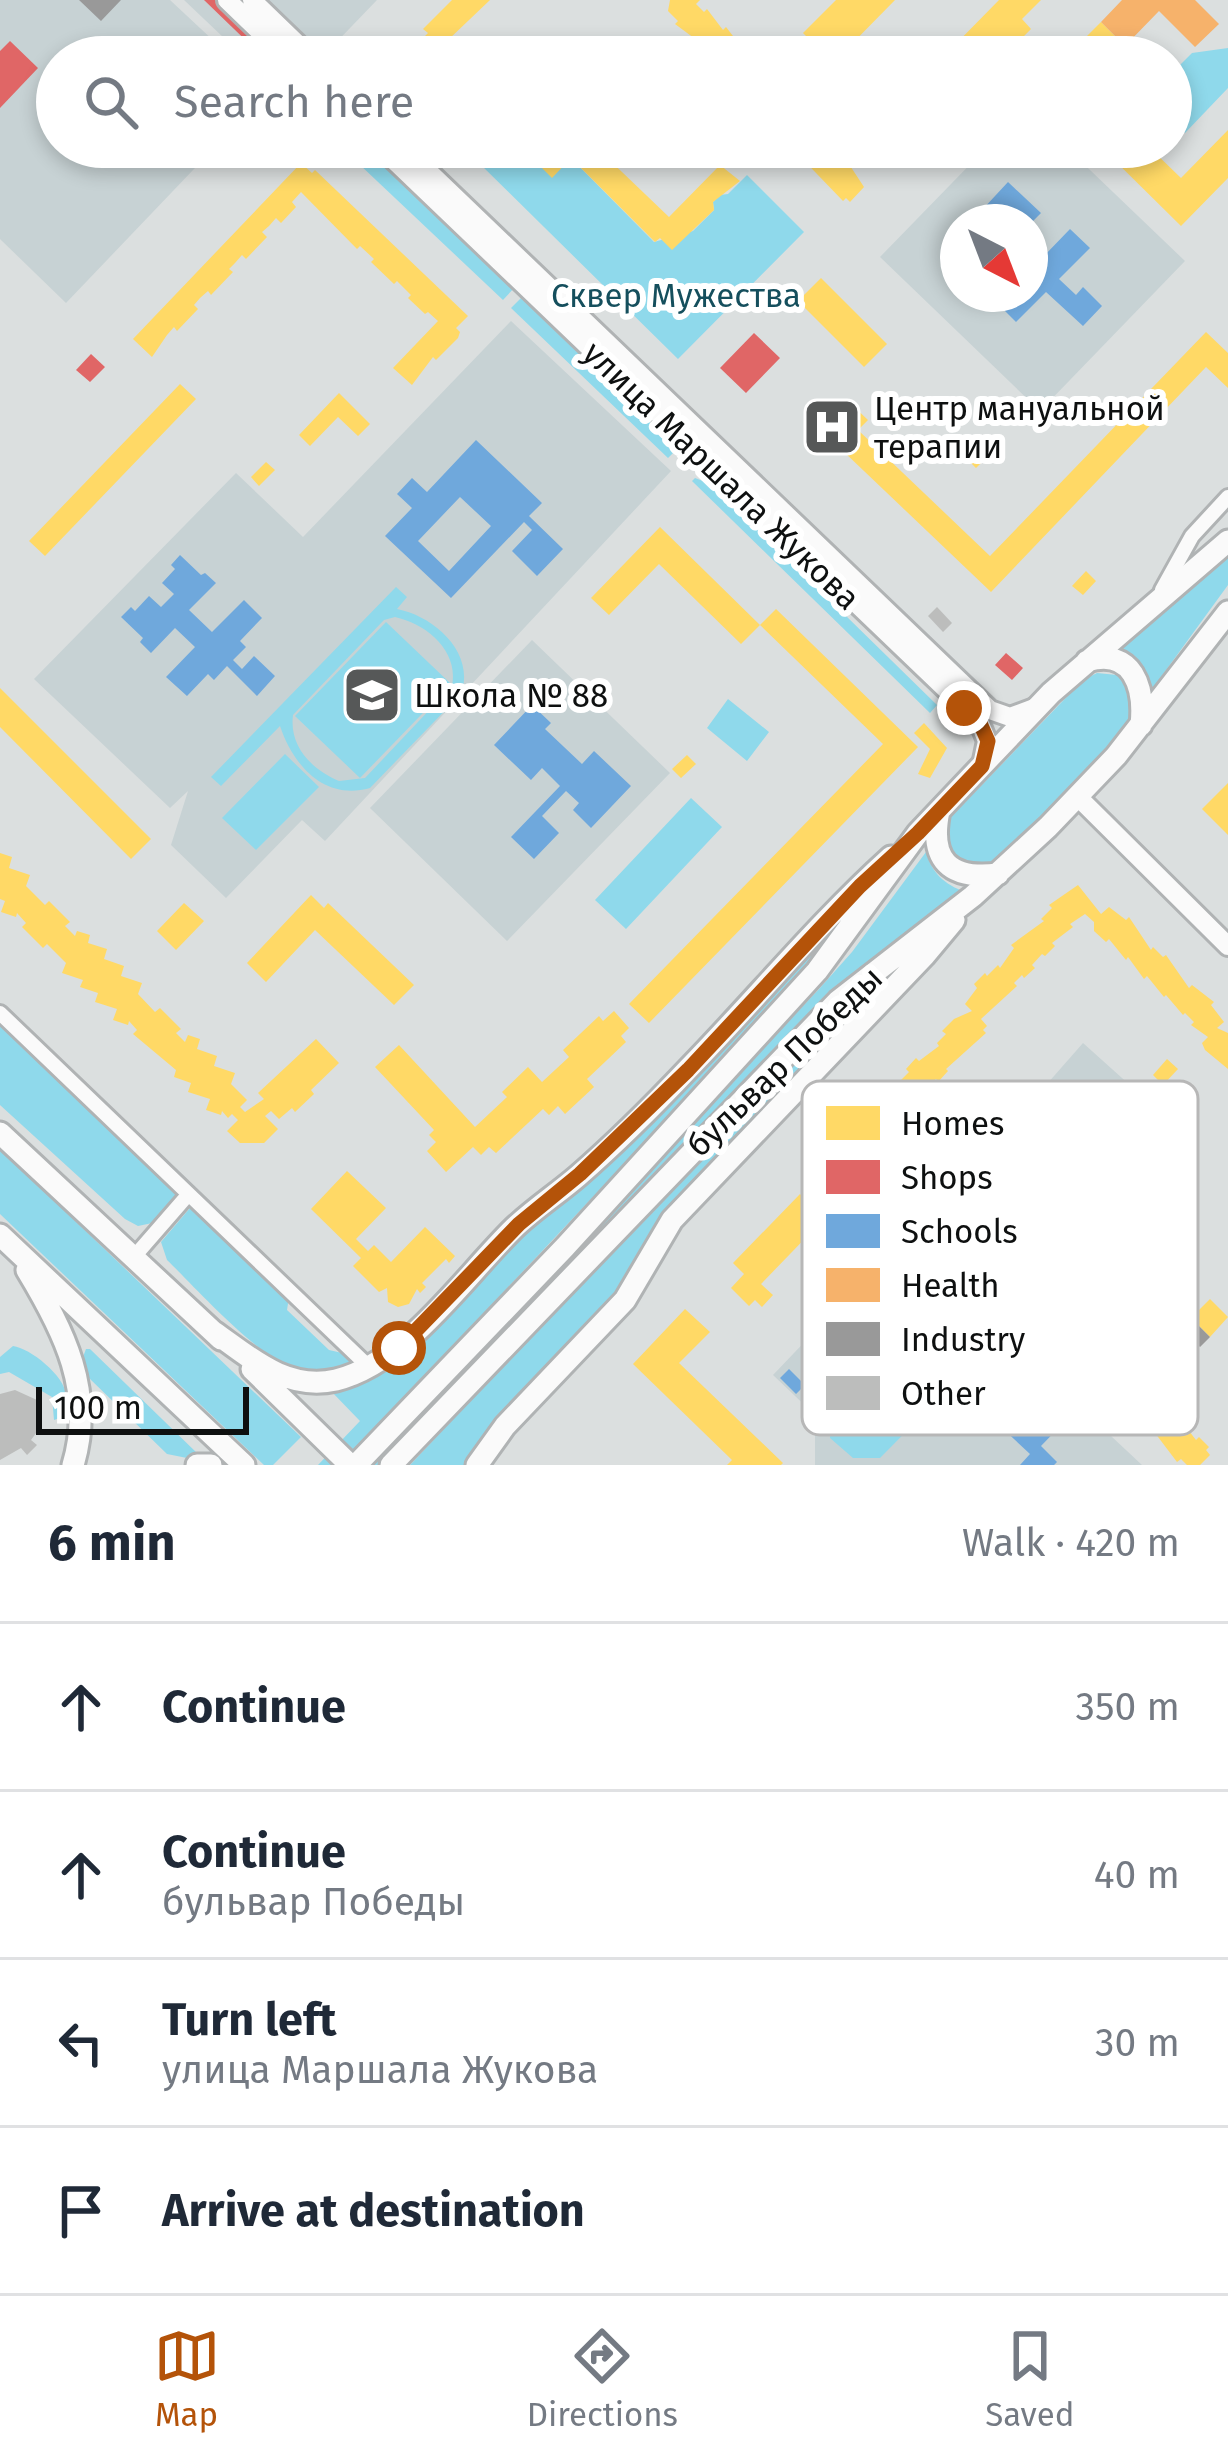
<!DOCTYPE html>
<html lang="en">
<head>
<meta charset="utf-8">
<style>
	:root { --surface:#fff; --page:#f2f2f3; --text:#1f2937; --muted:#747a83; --line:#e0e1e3; --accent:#b45309 }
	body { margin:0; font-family:"Fira Sans",sans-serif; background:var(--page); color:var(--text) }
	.compass { position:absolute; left:940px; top:204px; width:108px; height:108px; border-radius:50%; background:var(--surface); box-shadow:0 6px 18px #0003; rotate:138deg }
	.scale { position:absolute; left:36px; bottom:30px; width:213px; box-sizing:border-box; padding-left:12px; border:6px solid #0e1010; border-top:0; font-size:33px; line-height:42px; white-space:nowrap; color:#0e1010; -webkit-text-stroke:9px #fff; paint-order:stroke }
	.stop { position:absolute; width:36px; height:36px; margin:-27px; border:9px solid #b45309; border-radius:50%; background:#fff }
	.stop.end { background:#b45309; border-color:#fff; box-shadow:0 3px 12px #0008 }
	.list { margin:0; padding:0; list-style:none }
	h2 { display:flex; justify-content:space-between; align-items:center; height:156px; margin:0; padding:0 48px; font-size:51px }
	h2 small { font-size:39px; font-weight:400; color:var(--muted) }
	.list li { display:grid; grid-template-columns:78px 1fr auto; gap:36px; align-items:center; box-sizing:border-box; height:168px; padding:0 48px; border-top:3px solid var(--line) }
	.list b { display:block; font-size:45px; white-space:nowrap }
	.list p { margin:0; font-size:39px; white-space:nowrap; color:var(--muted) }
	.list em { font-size:39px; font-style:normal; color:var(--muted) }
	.icon { flex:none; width:66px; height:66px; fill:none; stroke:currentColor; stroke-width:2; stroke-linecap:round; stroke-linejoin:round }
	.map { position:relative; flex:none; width:1228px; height:1465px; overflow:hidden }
	.search { position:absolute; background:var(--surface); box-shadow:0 6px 18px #0003; left:36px; right:36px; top:36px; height:132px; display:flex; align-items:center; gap:30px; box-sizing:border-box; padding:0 42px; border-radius:66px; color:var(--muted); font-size:45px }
	.sheet { height:828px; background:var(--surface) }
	nav { display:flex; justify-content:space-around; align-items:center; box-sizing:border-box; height:168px; border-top:3px solid var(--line); background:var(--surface); font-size:33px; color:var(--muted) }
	nav a { display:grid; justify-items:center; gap:6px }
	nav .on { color:var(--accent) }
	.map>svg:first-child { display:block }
	.built { fill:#c7d2d4; fill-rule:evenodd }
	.green { fill:#8fd9eb; fill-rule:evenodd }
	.homes { fill:#ffd966 }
	.shops { fill:#e06666 }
	.schools { fill:#6fa8dc; fill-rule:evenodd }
	.health { fill:#f6b26b }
	.industry { fill:#999 }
	.building { fill:#bcbdbc }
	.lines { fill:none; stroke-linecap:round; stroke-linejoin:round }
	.street-casing { stroke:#b0b3b4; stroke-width:20 }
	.secondary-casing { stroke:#b0b3b4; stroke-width:24 }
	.primary-casing { stroke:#b0b3b4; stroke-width:27 }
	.street { stroke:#fafafa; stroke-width:14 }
	.secondary { stroke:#fafafa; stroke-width:18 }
	.primary { stroke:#fafafa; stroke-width:21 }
	.route { stroke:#b45309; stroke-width:15 }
	.labels { text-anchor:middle; stroke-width:12; stroke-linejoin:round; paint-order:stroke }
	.park-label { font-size:33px; fill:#154f5d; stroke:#fff }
	.poi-label { font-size:33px; fill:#0e1010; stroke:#fff; text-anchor:start }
	.street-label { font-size:33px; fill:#0e1010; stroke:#fff }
	.key { fill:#fff; stroke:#b7b7b7; stroke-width:3 }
	.key-label { font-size:33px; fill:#0e1010 }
</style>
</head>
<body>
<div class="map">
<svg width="1228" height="1465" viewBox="0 0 1228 1465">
	<rect width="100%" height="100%" fill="#dbdfdf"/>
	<!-- built -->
	<path class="built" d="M0 0H170L231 57H57V147H215L66 303 0 239Z
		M184 0H219L279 57H244Z
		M265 0H377L324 55Z
		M987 147H1066L1185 261 1040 411 880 257ZM958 222H1030V294H958Z
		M511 321 671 471 325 841 302 820 226 898 171 845 188 791 170 808 34 679 236 473 303 537Z
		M532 640 670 773 507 941 370 808Z
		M1083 1043 1180 1130 1192 1276 1093 1375 930 1217Z
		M900 1242 933 1274 951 1264 1074 1379 1064 1392 1142 1465H815V1415L773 1375Z"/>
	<!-- green -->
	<path class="green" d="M1228 48V88L1185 133 1171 119V74L1192 53Z
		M341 147H367L515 287 503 300Z
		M499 147H521L552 177 571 158 654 242 693 231 714 210 713 202 720 195 728 194 747 175 804 232 678 359 481 165Z
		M521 298 678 448 668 458 511 308Z
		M695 478 711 484 937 705 930 713 692 481Z
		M1228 555V585L1153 688 1118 646Z
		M396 587 407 597 397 609C434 616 476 653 461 694L370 788C324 801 293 765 280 726L221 786 211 777ZM395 617C427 624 459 651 452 686L365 778 339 781C311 769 289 746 293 715L384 620Z
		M386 622 451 684 360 778 295 716Z
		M1097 673 1117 675C1133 692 1138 703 1129 725L1000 860C965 874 940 853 951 817L1083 680Z
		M728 699 769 732 747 761 707 728Z
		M285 754 319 787 256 850 222 818Z
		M691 798 722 827 626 929 595 900Z
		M926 852C932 873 944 884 965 892L868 966 382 1465H370L819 989 852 952Z
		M855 902 811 965 341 1465H318L360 1421 329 1389 347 1388 377 1377 408 1352 517 1237Z
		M902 965 468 1465H410L796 1054 866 990Z
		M0 1023 179 1196 157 1222 138 1226 125 1219 0 1105Z
		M0 1149 301 1437 273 1465H264L0 1214Z
		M190 1208 289 1297 287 1310 329 1350 351 1355 354 1365C343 1370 321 1376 308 1374 270 1371 195 1287 167 1260L161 1242Z
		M955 1310 975 1332V1362L880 1458H853L830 1438 831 1409 922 1314Z
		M13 1346C30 1348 65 1376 66 1395 67 1403 64 1410 63 1417L54 1420 52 1397 9 1372 0 1374V1357Z
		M86 1349H90L199 1455 192 1459 167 1454 89 1378 83 1357Z"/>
	<!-- homes -->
	<path class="homes" d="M452 0H490L447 41 468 57H430L417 44 428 33 423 29Z
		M670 0H700L696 4 704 12 707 9 723 30 726 27 743 49 746 46 757 57H716L701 38 698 41 675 24 678 21 668 11Z
		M836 0H895L839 57H827L803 33Z
		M999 0H1041L1022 19 1031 29 1003 57H943Z
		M1101 22 1125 46 1114 57H1066Z
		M1228 130V178L1181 226 1101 147H1149L1181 178Z
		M521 147H558L571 158 552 178Z
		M581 147H601L598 149 669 217 720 165 740 181 713 202 714 210 672 250 660 238 655 242 571 158Z
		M791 147H824L842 160 845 158 864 187 850 202 846 198 843 201Z
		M301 163 312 173 315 170 468 316 456 328 460 332 458 338 436 360 433 357 412 385 393 368 438 321 428 312 425 314 408 298 411 295 397 281 394 284 371 262 374 259 360 246 357 249 301 192 292 202 296 207 281 223 276 218 269 226 262 232 267 237 246 259 242 255 235 263 229 269 233 272 211 295 208 291 200 298 194 305 198 309 177 331 174 327 167 335 152 357 133 339Z
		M821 278 887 344 864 367 798 301Z
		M1206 332 1228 353V388L1206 367 991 592 822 431 849 402 868 420 858 430 990 556Z
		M180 384 196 399 45 556 29 541Z
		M339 393 370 424 358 436 338 417 310 446 299 435Z
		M976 446 987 457 976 468 965 457Z
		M266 462 275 470 259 486 251 477Z
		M660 527 760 625 741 644 659 564 609 615 591 598Z
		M1086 571 1096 581 1083 595 1072 586Z
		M776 609 918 747 649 1023 629 1004 883 744 760 625Z
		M0 688 151 839 131 859 0 727Z
		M924 723 947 748 930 778 918 774 930 749 914 733Z
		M687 755 696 764 681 778 672 769Z
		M1228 783V835L1202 809Z
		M0 853 12 857 9 868 30 875 26 886 45 905 49 901 70 922 65 926 75 936 77 931 90 935 88 943 107 949 104 959 124 966 121 976 142 983 138 994 155 1012 160 1008 181 1029 176 1033 185 1042 188 1035 200 1039 197 1049 217 1056 214 1066 235 1073 231 1084 247 1100 240 1107 245 1112 264 1099 258 1093 316 1039 339 1063 311 1090 314 1094 295 1112 292 1108 279 1119 271 1111 265 1116 278 1129 264 1143H240L227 1131 238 1120 232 1114 228 1118 222 1111 221 1115 206 1110 210 1099 188 1092 191 1083 174 1077 176 1070 133 1034 137 1030 129 1021 128 1025 113 1020 117 1009 95 1002 98 993 80 987 83 980 62 973 66 963 47 944 43 948 22 927 26 923 17 913 16 917 1 912 5 901 0 899Z
		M1078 885 1101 914 1109 907 1126 920 1129 917 1151 950 1153 947 1163 957 1166 955 1189 988 1192 985 1214 1002 1211 1005 1224 1022 1217 1028 1228 1033V1069L1205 1050 1202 1043 1208 1037 1191 1025 1194 1022 1185 1013 1183 1015 1166 995 1164 997 1147 976 1144 979 1128 957 1126 960 1109 939 1106 942 1094 931V922L1085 914 1070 924 1073 927 1052 943 1055 946 1045 956 1042 954 1032 965 1035 968 1024 978 1022 975 1014 983 1017 986 981 1019 987 1026 983 1030 986 1033 946 1069 948 1071 938 1082 936 1079 927 1088 929 1091 910 1106 912 1109 901 1120 899 1118 875 1141 861 1126 872 1110 870 1107 901 1084 899 1082 909 1072 906 1069 916 1058 919 1061 939 1046 937 1043 946 1034 942 1031 954 1019 972 1011 965 1004 977 988 974 984 985 973 987 976 998 965 1000 968 1014 948 1011 945 1044 921 1041 919 1052 908 1049 905Z
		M311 895 324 908 328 903 414 985 394 1005 315 930 266 982 247 963Z
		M184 903 204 921 176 950 157 931Z
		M614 1011 629 1028 621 1036 626 1042 587 1079 594 1087 565 1114 558 1106 549 1115 543 1109 496 1153 489 1147 481 1155 473 1147 446 1172 427 1151 436 1142 429 1135 434 1130 375 1067 399 1045 475 1127 507 1097 502 1092 528 1067 542 1082 569 1057 563 1050 599 1016 603 1021Z
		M1167 1059 1178 1069 1163 1085 1153 1075Z
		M347 1171 386 1208 356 1239 368 1251 374 1245 391 1262 425 1227 455 1256 449 1263 446 1259 422 1283 426 1287 420 1293 417 1289 409 1304 398 1307 388 1302 387 1288 379 1292 353 1266 361 1258 311 1209Z
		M824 1191 844 1209 838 1215 844 1221 831 1234 820 1223 761 1284 773 1295 762 1307 755 1300 749 1306 731 1288 744 1274 733 1263 800 1194 811 1205Z
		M1210 1299 1228 1317 1210 1337 1191 1318Z
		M685 1309 710 1332 679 1363 783 1463 781 1465H727L732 1460 633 1364Z
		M1134 1380 1137 1384 1140 1381 1156 1403 1160 1399 1175 1422 1179 1418 1196 1440 1199 1437 1209 1447 1206 1450 1210 1455 1200 1465H1187L1181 1459 1177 1462 1152 1429 1141 1421 1138 1424 1128 1415 1131 1412 1118 1396Z"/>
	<!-- shops -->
	<path class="shops" d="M204 0H217L276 57H263Z
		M10 41 38 68 0 108V51Z
		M754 333 780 358 746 393 720 368Z
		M91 354 105 367 90 382 76 370Z
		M1006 653 1023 668 1012 680 995 665Z"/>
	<!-- schools -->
	<path class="schools" d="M1008 182 1041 213 1032 222H994L982 210Z
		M1070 229 1090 248 1059 279 1076 295 1083 287 1102 306 1083 326 1046 292 1016 322 998 304 1008 294H1030V244L1043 257Z
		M476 440 542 503 529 516 563 549 537 576 512 551 532 530 524 522 451 598 385 536 412 508 397 494 412 478 427 492ZM460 497 491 526 449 571 418 541Z
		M180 555 201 575 205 573 216 583 189 610 212 632 244 600 262 618 240 641 246 647 233 660 242 669 254 656 275 676 257 696 227 666 214 680 208 674 187 696 166 677 195 647 175 628 151 653 140 642 143 638 121 617 131 607 135 611 149 596 161 607 174 594 162 583 175 569 171 565Z
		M532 705 551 723 545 729 582 764 594 751 631 786 591 828 573 810 579 803 566 791 542 816 559 833 534 859 511 837 560 786 542 768 531 780 494 745Z
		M789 1369 805 1385 796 1394 780 1378Z
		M1036 1385 1069 1417 1041 1446 1057 1462 1054 1465H1020L1030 1454 998 1424Z"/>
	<!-- health -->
	<path class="health" d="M1122 0H1195L1219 24 1195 47 1159 11 1125 46 1101 22Z"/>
	<!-- industry -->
	<path class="industry" d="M79 0H121L101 21Z
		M1191 1318 1210 1337 1200 1347 1181 1329Z"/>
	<!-- building -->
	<path class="building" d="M937 607 952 623 943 632 928 616Z
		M15 1390 37 1400 42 1425 31 1440 37 1445 27 1455 21 1448 0 1460V1394Z"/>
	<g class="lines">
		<!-- street casing -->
		<g class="street-casing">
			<path id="street" d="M1162 590 1192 536 1228 497
				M0 1013 370 1368
				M133 1258 187 1196"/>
		</g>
		<!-- secondary casing -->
		<g class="secondary-casing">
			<path id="secondary" d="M227 0 286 57
				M252 0 311 57
				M380 147 979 721 987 741 982 765
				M403 147 990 710 1010 717 1037 707
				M1077 796 1228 946"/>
		</g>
		<!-- primary casing -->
		<g class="primary-casing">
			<path id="primary" d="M1087 661C1133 647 1145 688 1141 725
				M939 811C929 860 949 880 998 874
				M0 1133 221 1339
				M0 1235 244 1465
				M27 1270C64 1331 95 1392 73 1465
				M214 1332C252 1359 287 1391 336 1380 406 1363 464 1277 514 1228 534 1209 557 1194 578 1176 617 1142 654 1105 689 1068 757 998 819 922 891 857
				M252 1369 350 1465
				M197 1465H211
				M356 1465 565 1247 817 971 918 833 954 795 1051 693 1228 541
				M391 1465 838 1001 973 896 1048 827 1116 756 1228 612
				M477 1465 505 1426 625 1300 672 1220 924 956 954 920"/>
		</g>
		<!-- street -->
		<use href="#street" class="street"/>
		<!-- secondary -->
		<use href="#secondary" class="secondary"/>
		<!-- primary -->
		<use href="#primary" class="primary"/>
	</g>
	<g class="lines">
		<!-- route -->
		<path class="route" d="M399 1348 519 1224 580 1174 688 1070 860 886 918 833 982 766 988 741 979 721 964 708"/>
	</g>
	<!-- icons -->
	<defs>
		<g id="hospital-square" transform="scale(3)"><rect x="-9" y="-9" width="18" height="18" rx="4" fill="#565858" stroke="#fff"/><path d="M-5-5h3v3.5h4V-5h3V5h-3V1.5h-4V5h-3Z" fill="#fff"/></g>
		<g id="school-square" transform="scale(3)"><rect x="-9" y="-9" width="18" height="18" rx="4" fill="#565858" stroke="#fff"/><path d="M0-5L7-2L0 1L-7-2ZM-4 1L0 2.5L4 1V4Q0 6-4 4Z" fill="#fff"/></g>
	</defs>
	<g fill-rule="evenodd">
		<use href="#hospital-square" x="832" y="427"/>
		<use href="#school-square" x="372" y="695"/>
	</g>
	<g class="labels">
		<!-- park labels -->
		<g class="park-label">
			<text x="676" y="307">Сквер Мужества</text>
		</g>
		<!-- poi labels -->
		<g class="poi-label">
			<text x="874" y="420">Центр мануальной<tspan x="874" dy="38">терапии</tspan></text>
			<text x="414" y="707">Школа № 88</text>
		</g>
		<!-- street labels -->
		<g class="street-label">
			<text transform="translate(722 475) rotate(44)" y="12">улица Маршала Жукова</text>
			<text transform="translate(784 1061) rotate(-44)" y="12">бульвар Победы</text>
		</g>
	</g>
	<!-- legend -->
	<rect x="802" y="1081" width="396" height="354" rx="18" class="key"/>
	<rect x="826" y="1106" width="54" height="34" fill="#ffd966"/>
	<rect x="826" y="1160" width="54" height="34" fill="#e06666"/>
	<rect x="826" y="1214" width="54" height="34" fill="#6fa8dc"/>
	<rect x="826" y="1268" width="54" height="34" fill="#f6b26b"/>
	<rect x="826" y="1322" width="54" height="34" fill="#999"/>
	<rect x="826" y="1376" width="54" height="34" fill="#bcbdbc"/>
	<g class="key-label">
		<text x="901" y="1135">Homes</text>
		<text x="901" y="1189">Shops</text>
		<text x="901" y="1243">Schools</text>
		<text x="901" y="1297">Health</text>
		<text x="901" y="1351">Industry</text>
		<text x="901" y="1405">Other</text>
	</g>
</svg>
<svg class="compass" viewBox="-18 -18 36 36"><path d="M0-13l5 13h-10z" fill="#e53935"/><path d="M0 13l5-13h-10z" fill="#747a83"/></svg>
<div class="scale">100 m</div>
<div class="stop" style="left:399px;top:1348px"></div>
<div class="stop end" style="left:964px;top:708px"></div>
<div class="search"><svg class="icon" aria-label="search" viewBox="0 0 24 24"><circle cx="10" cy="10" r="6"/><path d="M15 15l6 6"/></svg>Search here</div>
</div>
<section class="sheet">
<h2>6 min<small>Walk · 420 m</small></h2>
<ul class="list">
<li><svg class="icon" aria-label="ahead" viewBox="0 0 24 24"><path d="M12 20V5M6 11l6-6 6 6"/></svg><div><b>Continue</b></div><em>350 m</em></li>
<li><svg class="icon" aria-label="ahead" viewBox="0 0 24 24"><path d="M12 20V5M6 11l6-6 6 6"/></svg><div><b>Continue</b><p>бульвар Победы</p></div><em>40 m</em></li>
<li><svg class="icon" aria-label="left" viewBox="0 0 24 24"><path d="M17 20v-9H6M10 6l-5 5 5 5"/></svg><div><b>Turn left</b><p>улица Маршала Жукова</p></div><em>30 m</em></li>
<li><svg class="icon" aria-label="arrive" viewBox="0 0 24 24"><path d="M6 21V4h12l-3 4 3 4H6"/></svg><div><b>Arrive at destination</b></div></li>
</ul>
</section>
<nav>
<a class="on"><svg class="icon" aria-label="map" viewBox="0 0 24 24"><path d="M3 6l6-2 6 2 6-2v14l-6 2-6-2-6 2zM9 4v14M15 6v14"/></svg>Map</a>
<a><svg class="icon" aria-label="directions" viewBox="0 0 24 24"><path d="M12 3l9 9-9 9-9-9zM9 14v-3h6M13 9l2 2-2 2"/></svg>Directions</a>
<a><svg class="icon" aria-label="saved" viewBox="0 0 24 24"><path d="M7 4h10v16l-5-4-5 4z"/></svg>Saved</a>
</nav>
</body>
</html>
